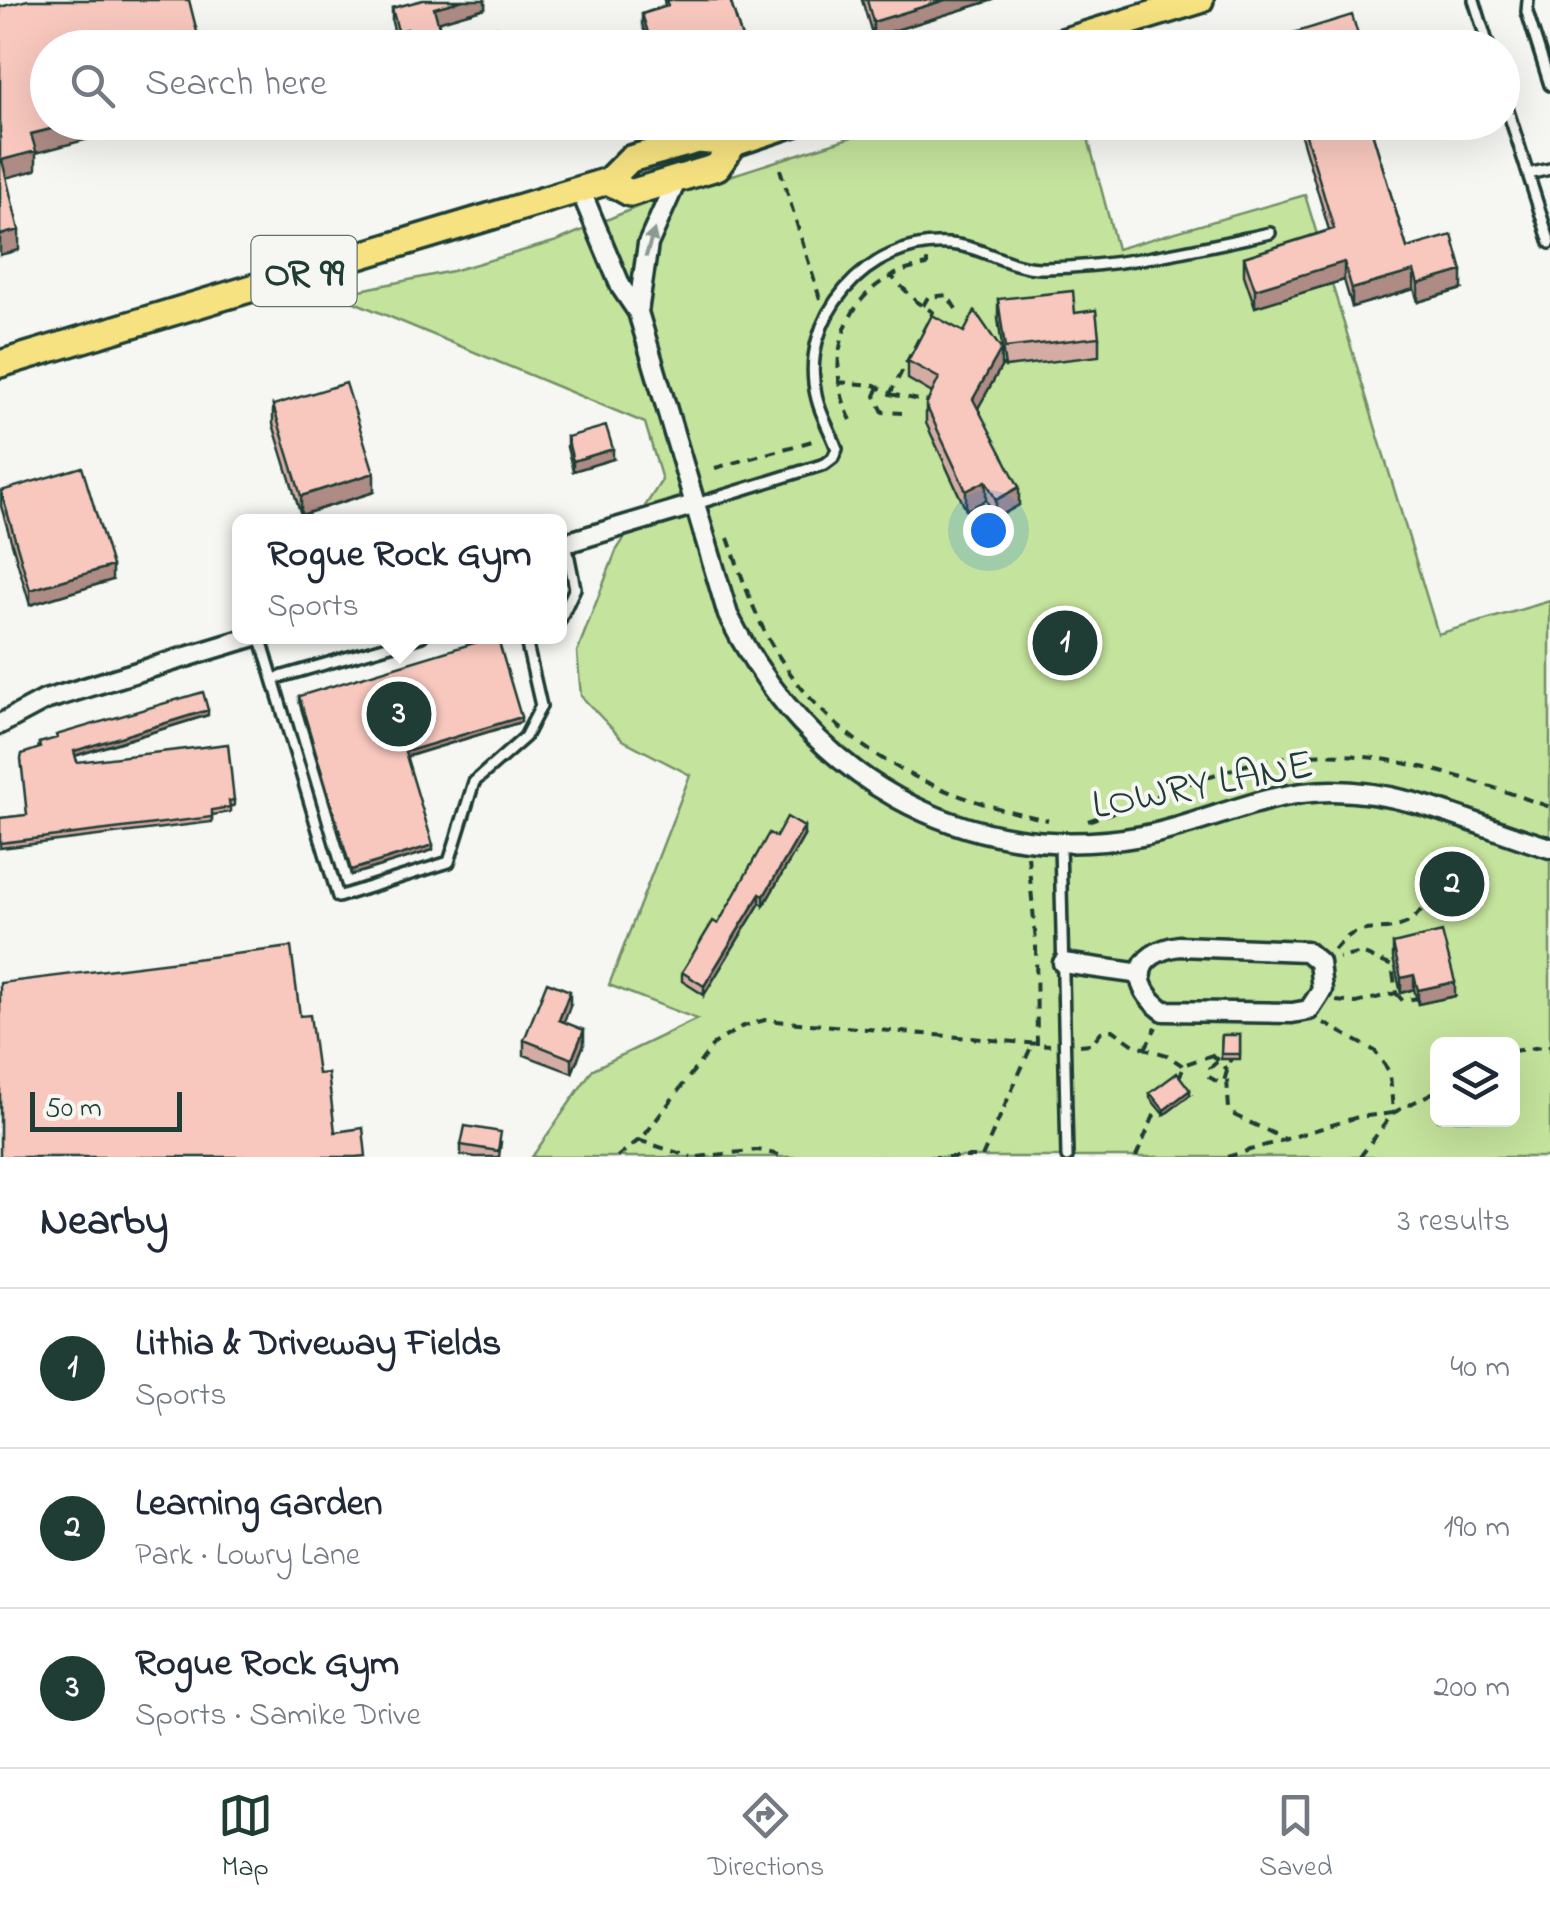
<!DOCTYPE html>
<html lang="en">
<head>
<meta charset="utf-8">
<style>
	:root { --surface:#fff; --page:#f2f2f3; --text:#1f2937; --muted:#747a83; --line:#e0e1e3; --accent:#1f3d34 }
	body { margin:0; font-family:"Indie Flower",sans-serif; background:var(--page); color:var(--text) }
	.controls { position:absolute; right:30px; bottom:30px; display:grid; overflow:hidden; border-radius:15px; box-shadow:0 10px 40px #0002 }
	.controls button { width:90px; height:90px; display:grid; place-items:center; padding:0; border:0; border-bottom:2px solid var(--line); background:var(--surface); color:var(--text); font:50px sans-serif }
	.scale { position:absolute; left:30px; bottom:25px; width:152px; box-sizing:border-box; padding-left:10px; border:5px solid #1f3d34; border-top:0; font-size:28px; line-height:35px; white-space:nowrap; color:#1f3d34; -webkit-text-stroke:8px #f6f6f2; paint-order:stroke }
	.you { position:absolute; left:988px; top:530px; width:35px; height:35px; margin:-25px; border:8px solid #fff; border-radius:50%; background:#1a73e8; box-shadow:0 0 0 15px #1a73e833 }
	.badge { display:grid; place-items:center; width:65px; height:65px; border-radius:50%; background:var(--accent); color:#fff; font-size:32px; font-weight:700 }
	.pin { position:absolute; translate:-50% -50%; border:5px solid #fff; box-shadow:0 2px 10px #0006 }
	.popup { position:absolute; left:232px; top:514px; width:335px; height:130px; box-sizing:border-box; display:grid; place-content:center; border-radius:15px; background:var(--surface); filter:drop-shadow(0 2px 8px #0005); font-size:32px; white-space:nowrap; color:var(--muted) }
	.popup b { font-size:38px; color:var(--text) }
	.popup::after { content:''; position:absolute; left:50%; top:100%; margin-left:-20px; border:20px solid transparent; border-top-color:var(--surface) }
	.list { margin:0; padding:0; list-style:none }
	h2 { display:flex; justify-content:space-between; align-items:center; height:130px; margin:0; padding:0 40px; font-size:42px }
	h2 small { font-size:32px; font-weight:400; color:var(--muted) }
	.list li { display:grid; grid-template-columns:65px 1fr auto; gap:30px; align-items:center; box-sizing:border-box; height:160px; padding:0 40px; border-top:2px solid var(--line) }
	.list b { display:block; font-size:38px; white-space:nowrap }
	.list p { margin:0; font-size:32px; white-space:nowrap; color:var(--muted) }
	.list em { font-size:32px; font-style:normal; color:var(--muted) }
	.icon { flex:none; width:55px; height:55px; fill:none; stroke:currentColor; stroke-width:2; stroke-linecap:round; stroke-linejoin:round }
	.map { position:relative; flex:none; width:1550px; height:1157px; overflow:hidden }
	.search { position:absolute; background:var(--surface); box-shadow:0 10px 40px #0002; left:30px; right:30px; top:30px; height:110px; display:flex; align-items:center; gap:25px; box-sizing:border-box; padding:0 35px; border-radius:55px; color:var(--muted); font-size:38px }
	.sheet { height:610px; background:var(--surface) }
	nav { display:flex; justify-content:space-around; align-items:center; box-sizing:border-box; height:140px; border-top:2px solid var(--line); background:var(--surface); font-size:28px; color:var(--muted) }
	nav a { display:grid; justify-items:center; gap:5px }
	nav .on { color:var(--accent) }
	.map>svg:first-child { display:block }
	.garden { fill:#c4e39c; stroke:#729068; stroke-width:2.5; fill-rule:evenodd }
	.lines { fill:none; stroke-linecap:round; stroke-linejoin:round }
	.service-casing { stroke:#1f3d34; stroke-width:16 }
	.minor-casing { stroke:#1f3d34; stroke-width:25 }
	.primary-casing { stroke:#1f3d34; stroke-width:32 }
	.path { stroke:#1f3d34; stroke-width:4; stroke-dasharray:10 8; stroke-linecap:butt }
	.service { stroke:#f6f6f2; stroke-width:9 }
	.minor { stroke:#f6f6f2; stroke-width:18 }
	.primary { stroke:#f6e281; stroke-width:25 }
	.wall { fill:#d5aca3; stroke:#1f3d34; stroke-width:2.5 }
	.shaded-wall { fill:#ae8c85; stroke:#1f3d34; stroke-width:2.5 }
	.building { fill:#f8c8be; stroke:#1f3d34; stroke-width:2.5 }
	.oneway { fill:#8a9a93 }
	.labels { text-anchor:middle; stroke-width:8; stroke-linejoin:round; paint-order:stroke }
	.shield { fill:#f6f6f2; stroke:#60746d; stroke-width:2.5 }
	.shield-label { font-size:40px; font-weight:bold; fill:#1f3d34 }
	.street-label { font-size:42px; fill:#1f3d34; stroke:#f6f6f2 }
</style>
</head>
<body>
<div class="map">
<svg width="1550" height="1157" viewBox="0 0 1550 1157">
	<rect width="100%" height="100%" fill="#f6f6f2"/>
	<filter id="ink" filterUnits="userSpaceOnUse"><feTurbulence type="fractalNoise" baseFrequency=".01" numOctaves="2"/><feDisplacementMap in="SourceGraphic" scale="20" xChannelSelector="R" yChannelSelector="G"/><feConvolveMatrix kernelMatrix="1 2 1 2 8 2 1 2 1" color-interpolation-filters="sRGB"/></filter>
	<g filter="url(#ink)">
		<!-- garden -->
		<path class="garden" d="M896 123H1084L1117 249 1305 195 1438 634 1550 601V1157H532L593 1069 697 1019 609 985 690 775 623 740 581 696 577 652 616 551 662 480 645 423 347 299 346 293 452 271 557 241 651 201ZM1438 1044H1512V1120H1438Z"/>
		<g class="lines">
			<!-- service casing -->
			<g class="service-casing">
				<path id="service" d="M1474 0 1489 48
					M1528 0 1527 12 1550 85
					M1502 92 1550 243
					M1528 174 1550 169
					M696 504 825 464 833 458 837 449C831 432 821 416 817 399 796 319 868 238 949 244 983 246 1009 269 1044 268 1121 267 1195 249 1270 233
					M559 622 575 588 566 543
					M260 636 273 679
					M422 636 273 679 338 897 449 862 474 782 525 737 541 706 525 636
					M1060 842 1067 1157"/>
			</g>
			<!-- minor casing -->
			<g class="minor-casing">
				<path id="minor" d="M580 189 621 287 638 312 728 615C808 775 960 869 1142 836 1207 824 1264 791 1332 791 1411 791 1476 826 1550 848
					M638 312 648 244 677 179
					M559 545 693 505
					M0 724 45 700 255 636
					M1179 946 1306 951 1319 962 1322 990 1309 1010 1292 1013 1164 1011C1128 985 1134 953 1179 946Z
					M1063 963 1141 974"/>
			</g>
			<!-- primary casing -->
			<g class="primary-casing">
				<path id="primary" d="M1043 48 1200 0
					M608 181 630 193 717 167 734 143
					M0 364 608 181 630 159 698 140 734 143 797 122"/>
			</g>
			<!-- path -->
			<path class="path" d="M780 169 820 299
				M923 306 928 297 947 295 958 312
				M1000 346 1003 367
				M837 382 875 385 890 394 933 312 918 303 891 276
				M878 389 875 396 883 412 902 413
				M890 394 929 402
				M851 420C826 371 838 304 890 277 902 270 914 268 927 265V259
				M715 468 816 440
				M728 538C740 571 751 606 768 638 829 748 930 796 1048 820
				M1088 821C1141 803 1192 780 1246 765 1351 736 1452 773 1550 807
				M1028 856 1036 942 1037 1045
				M1334 950C1360 918 1374 937 1405 924 1429 913 1432 875 1461 872L1468 878 1464 893 1460 895 1443 881 1444 869 1440 866 1433 882 1448 900 1456 901 1460 895
				M1396 993 1403 1001 1417 998
				M1336 1001 1356 1003 1396 993 1392 966 1362 953 1339 958
				M1080 1045 1091 1044 1101 1032 1113 1030 1134 1045 1167 1055 1183 1066
				M1145 1049 1156 1027
				M1512 1051 1550 1046
				M1211 1054 1228 1070
				M1217 1062 1210 1068 1209 1077 1218 1082 1224 1081 1231 1058
				M1178 1079 1186 1064 1227 1050
				M1227 1080 1229 1109 1236 1116 1287 1140
				M638 1140 691 1157
				M617 1157 644 1136 714 1044 741 1027 765 1020 1050 1045
				M698 1157 758 1150 787 1157
				M929 1157H983
				M982 1157 1031 1047
				M1136 1157 1158 1106
				M1227 1157 1358 1117 1393 1113 1390 1073 1375 1051 1324 1023
				M1360 1157 1393 1113 1438 1090"/>
			<!-- service -->
			<use href="#service" class="service"/>
			<!-- minor -->
			<use href="#minor" class="minor"/>
			<!-- primary -->
			<use href="#primary" class="primary"/>
		</g>
		<!-- wall -->
		<path class="wall" d="M485 0V8L438 21 445 48H408L407 43 398 46 392 22V8Z
			M664 0H730L745 48H650L642 24V14L665 6Z
			M862 0H993L873 37Z
			M1297 122H1369L1407 248 1462 289 1418 302 1414 289 1352 307 1344 280 1255 307 1244 275V257L1329 230Z
			M998 299 1099 337V356L1005 367 998 319Z
			M908 361 1001 367 978 408 1019 505 996 518 986 500 966 510 926 423V405L932 393 908 379Z
			M273 405 374 492 301 515 273 424Z
			M567 437 613 459 573 471 567 447Z
			M1 491 112 580 30 605 1 506Z
			M299 696 521 722 406 757 433 850 351 875 299 701Z
			M208 715 75 756 77 762 234 800V806H230V812L212 815V822L0 848V818L27 815 39 743Z
			M804 836 764 905 760 903 704 995 682 981V972L718 924 776 837Z
			M1393 944 1455 996 1418 1004 1414 989 1401 993 1393 958Z
			M570 1006 564 1022 584 1044 572 1073 524 1055V1040Z
			M1222 1035H1240V1059H1221Z
			M1150 1093 1190 1095 1164 1115 1150 1098Z
			M501 1142 499 1157H476L461 1155V1145Z"/>
		<!-- shaded-wall -->
		<path class="shaded-wall" d="M463 0H485V8L434 23V8Z
			M945 0H993L873 37V22Z
			M407 29V43L398 46V31Z
			M78 122H152L36 153V170L2 179V160L31 134Z
			M19 230V250L0 255V235Z
			M1344 262V280L1255 307V289Z
			M1414 271V289L1352 307V289Z
			M1462 271V289L1418 302V284Z
			M1001 349V367L973 417V399Z
			M613 449V459L573 471V461Z
			M374 473V492L301 515V496Z
			M986 481V500L966 510V491Z
			M1019 487V505L996 518V500Z
			M112 566V580L30 605V590Z
			M208 710V715L74 756V751Z
			M521 717V722L405 757V752Z
			M804 827V836L764 905V896Z
			M433 845V850L351 875V870Z
			M760 894V903L704 995V986Z
			M1414 975V989L1401 993V978Z
			M1455 982V996L1418 1004V990Z
			M570 991V1006L559 1035V1020Z
			M584 1030V1044L572 1073V1059Z
			M1190 1090V1095L1164 1115V1110Z"/>
		<!-- building -->
		<path class="building" d="M28 0H189L201 48H48V122H78L31 134 36 151 2 160 19 230 0 235V7Z
			M423 0H463L434 8 445 48H412L407 29 398 31 392 8Z
			M666 0H730L745 48H653L642 14 668 6Z
			M867 0H945L873 22Z
			M1352 15 1362 48H1280L1277 38Z
			M497 27 504 48H446Z
			M1302 122H1369L1407 248 1452 235 1462 271 1418 284 1414 271 1352 289 1344 262 1255 289 1244 257 1334 229Z
			M1073 291 1075 313 1096 310 1099 337 1005 348 998 299Z
			M975 311 1001 349 973 399 1019 487 996 500 986 481 966 491 926 405 939 378 908 361 932 315 964 332Z
			M346 383 374 473 301 496 273 405Z
			M606 426 613 449 573 461 567 437Z
			M82 467 112 566 30 590 1 491Z
			M497 636 521 717 405 752 433 845 351 870 299 696Z
			M203 692 208 710 74 751 77 762 228 744 234 800 229 801 230 807 212 810V817L0 843V818L27 815 21 759 22 754 40 748 39 743 57 738 56 735Z
			M787 817 804 827 764 896 760 894 704 986 682 972 713 921 718 924 769 833 776 837Z
			M1442 932 1455 982 1418 990 1414 975 1401 978 1393 944Z
			M291 947 300 1016 310 1015 318 1074 328 1073 335 1132 363 1128 366 1156 355 1157H0V983Z
			M547 982 570 991 559 1020 584 1030 572 1059 524 1040Z
			M1222 1035H1240V1054H1221Z
			M1177 1073 1190 1090 1164 1110 1150 1093Z
			M465 1126 501 1132 498 1151 461 1145Z"/>
		<!-- one-way arrows -->
		<defs><path id="oneway-solid" d="M-6-.8H1V-3.2L6.5 0L1 3.2V.8H-6Z" transform="scale(2.5)"/></defs>
		<use class="oneway" href="#oneway-solid" transform="translate(650 243) rotate(-73)"/>
	</g>
	<g class="labels">
		<!-- shield labels -->
		<rect class="shield" x="251.5" y="236" width="105" height="70" rx="8"/>
		<g class="shield-label">
			<text x="304" y="285">OR 99</text>
		</g>
		<!-- street labels -->
		<g class="street-label">
			<text transform="translate(1202 782) rotate(-11)" y="15">LOWRY LANE</text>
		</g>
	</g>
</svg>
<div class="controls">
<button><svg class="icon" aria-label="layers" viewBox="0 0 24 24"><path d="M12 4l9 5-9 5-9-5zM3 14l9 5 9-5"/></svg></button>
</div>
<div class="scale">50 m</div>
<div class="you"></div>
<div class="pin badge" style="left:1065px;top:643px">1</div>
<div class="pin badge" style="left:1452px;top:884px">2</div>
<div class="pin badge" style="left:399px;top:714px">3</div>
<div class="popup"><b>Rogue Rock Gym</b>Sports</div>
<div class="search"><svg class="icon" aria-label="search" viewBox="0 0 24 24"><circle cx="10" cy="10" r="6"/><path d="M15 15l6 6"/></svg>Search here</div>
</div>
<section class="sheet">
<h2>Nearby<small>3 results</small></h2>
<ul class="list">
<li><span class="badge">1</span><div><b>Lithia &amp; Driveway Fields</b><p>Sports</p></div><em>40 m</em></li>
<li><span class="badge">2</span><div><b>Learning Garden</b><p>Park · Lowry Lane</p></div><em>190 m</em></li>
<li><span class="badge">3</span><div><b>Rogue Rock Gym</b><p>Sports · Samike Drive</p></div><em>200 m</em></li>
</ul>
</section>
<nav>
<a class="on"><svg class="icon" aria-label="map" viewBox="0 0 24 24"><path d="M3 6l6-2 6 2 6-2v14l-6 2-6-2-6 2zM9 4v14M15 6v14"/></svg>Map</a>
<a><svg class="icon" aria-label="directions" viewBox="0 0 24 24"><path d="M12 3l9 9-9 9-9-9zM9 14v-3h6M13 9l2 2-2 2"/></svg>Directions</a>
<a><svg class="icon" aria-label="saved" viewBox="0 0 24 24"><path d="M7 4h10v16l-5-4-5 4z"/></svg>Saved</a>
</nav>
</body>
</html>
